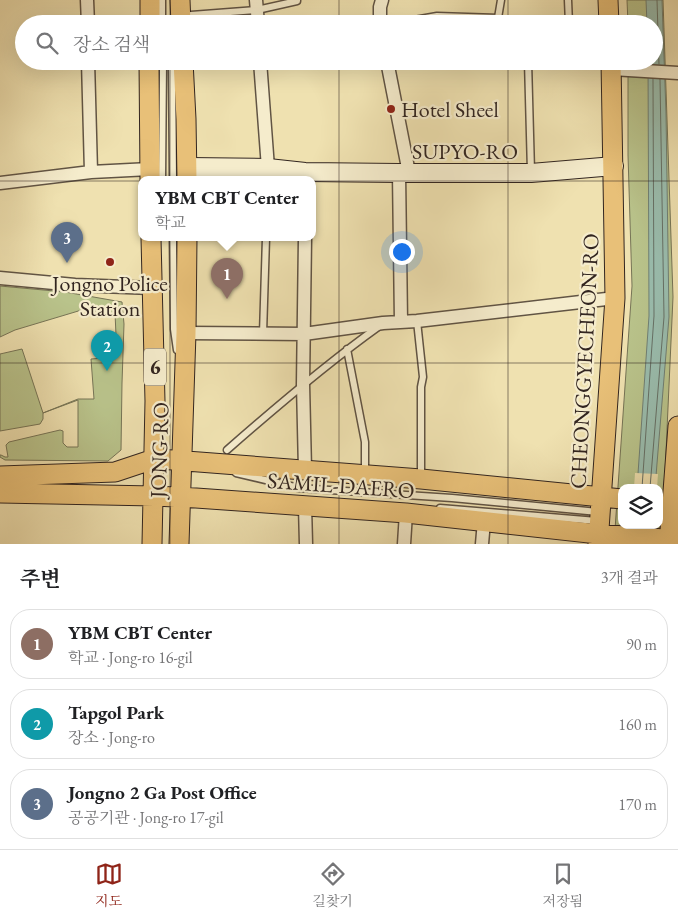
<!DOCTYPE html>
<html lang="ko">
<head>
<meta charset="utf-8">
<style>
	:root { --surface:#fff; --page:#f2f2f2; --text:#202124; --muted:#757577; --line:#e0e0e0; --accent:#8f2418 }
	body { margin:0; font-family:"EB Garamond","Noto Serif KR",serif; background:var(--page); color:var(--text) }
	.controls { position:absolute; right:15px; bottom:15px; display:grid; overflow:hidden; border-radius:10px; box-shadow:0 5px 20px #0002 }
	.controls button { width:45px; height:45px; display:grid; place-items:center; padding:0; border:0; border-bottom:1px solid var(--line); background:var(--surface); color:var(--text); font:25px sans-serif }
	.you { position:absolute; left:401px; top:251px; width:18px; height:18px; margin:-12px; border:4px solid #fff; border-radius:50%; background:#1a73e8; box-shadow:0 0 0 8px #1a73e833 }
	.badge { display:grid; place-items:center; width:32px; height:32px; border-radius:50%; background:var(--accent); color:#fff; font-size:16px; font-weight:700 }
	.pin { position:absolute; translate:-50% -41px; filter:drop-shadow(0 1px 2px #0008) }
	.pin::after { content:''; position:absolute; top:26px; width:18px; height:15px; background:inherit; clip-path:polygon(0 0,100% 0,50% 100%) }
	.popup { position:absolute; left:138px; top:176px; width:178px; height:65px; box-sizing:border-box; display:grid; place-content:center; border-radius:10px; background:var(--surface); filter:drop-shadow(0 1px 4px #0005); font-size:16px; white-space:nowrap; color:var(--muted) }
	.popup b { font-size:19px; color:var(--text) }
	.popup::after { content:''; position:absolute; left:50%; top:100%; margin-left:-10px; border:10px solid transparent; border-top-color:var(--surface) }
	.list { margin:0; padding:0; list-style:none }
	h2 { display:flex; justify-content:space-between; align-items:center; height:65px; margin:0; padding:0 20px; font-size:21px }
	h2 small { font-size:16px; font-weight:400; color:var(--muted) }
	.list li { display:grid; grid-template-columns:32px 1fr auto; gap:15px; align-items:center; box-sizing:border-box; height:70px; margin:0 10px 10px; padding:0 10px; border:1px solid var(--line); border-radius:20px }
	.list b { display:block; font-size:19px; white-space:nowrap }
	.list p { margin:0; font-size:16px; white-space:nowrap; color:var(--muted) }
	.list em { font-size:16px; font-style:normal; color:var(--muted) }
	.icon { flex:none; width:28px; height:28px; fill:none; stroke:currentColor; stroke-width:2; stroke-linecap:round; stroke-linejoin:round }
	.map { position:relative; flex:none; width:678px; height:544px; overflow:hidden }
	.search { position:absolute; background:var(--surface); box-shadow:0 5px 20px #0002; left:15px; right:15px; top:15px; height:55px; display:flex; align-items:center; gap:12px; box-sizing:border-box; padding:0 18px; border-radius:28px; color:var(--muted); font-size:19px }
	.sheet { height:305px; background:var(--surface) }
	nav { display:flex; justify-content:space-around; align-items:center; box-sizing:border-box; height:70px; border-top:1px solid var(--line); background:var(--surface); font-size:14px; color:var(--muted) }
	nav a { display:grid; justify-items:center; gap:2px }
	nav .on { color:var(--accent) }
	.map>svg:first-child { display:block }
	.green { fill:#b9c38b; stroke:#767456; fill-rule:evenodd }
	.water { fill:#9abdae; stroke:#708075 }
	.pier { fill:#efe1b0 }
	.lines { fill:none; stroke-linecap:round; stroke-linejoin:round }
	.shore { stroke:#667167; stroke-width:1 }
	.lane-casing { stroke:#615444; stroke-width:9 }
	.street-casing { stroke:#615444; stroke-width:15 }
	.secondary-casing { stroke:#322520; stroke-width:20 }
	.primary-casing { stroke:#322520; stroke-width:21 }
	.lane { stroke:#f5eccc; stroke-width:6 }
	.street { stroke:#f5eccc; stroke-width:12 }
	.secondary { stroke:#f5eccc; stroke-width:18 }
	.primary { stroke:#e8c078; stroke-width:19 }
	.grid { fill:none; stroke:#322520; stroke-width:1; stroke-opacity:0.55 }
	.poi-dot { fill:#8f2418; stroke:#f5eccc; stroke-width:2 }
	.labels { text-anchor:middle; stroke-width:4.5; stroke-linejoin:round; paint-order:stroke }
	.shield { fill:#f5eccc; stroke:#6c6154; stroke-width:1 }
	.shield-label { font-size:21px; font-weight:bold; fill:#322520 }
	.poi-label { font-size:22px; fill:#322520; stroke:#f5eccc; text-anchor:start }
	.street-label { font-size:22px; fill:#322520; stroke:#f5eccc }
</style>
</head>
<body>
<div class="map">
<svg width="678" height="544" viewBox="0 0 678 544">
	<rect width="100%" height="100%" fill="#efe1b0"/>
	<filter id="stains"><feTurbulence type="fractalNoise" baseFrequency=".004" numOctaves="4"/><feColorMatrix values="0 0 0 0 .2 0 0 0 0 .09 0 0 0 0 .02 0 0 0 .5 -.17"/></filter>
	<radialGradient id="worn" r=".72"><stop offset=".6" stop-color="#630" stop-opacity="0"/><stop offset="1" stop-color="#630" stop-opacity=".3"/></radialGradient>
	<!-- green -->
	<path class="green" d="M627 0H663L673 297 665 474 658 544H614L632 286 628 155V61H654V24H628ZM622 488H659V525H622Z
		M0 286 65 292 122 302 124 324 122 383 121 450 108 461 5 460 0 457V455H1L5 457H8L6 445 9 442 60 430 63 431V443L67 447H78V400L43 413V419L40 424 0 431V354L22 349 43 413 78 399H94L91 359 117 357 115 313 97 317 95 306 15 330 0 337Z"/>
	<!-- water -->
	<path class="water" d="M646 0H662L666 113 669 317 655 488H637L649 316 648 61H654V24H647Z"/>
	<!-- pier -->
	<path class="pier" d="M635 473 658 474 657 488H634Z"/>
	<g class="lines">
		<!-- shore -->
		<path class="shore" d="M657 0 659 64
			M642 488 654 316 653 79
			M650 488 664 317 660 79"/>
		<!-- lane casing -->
		<g class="lane-casing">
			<path id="lane" d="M162 0V24
				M568 0 569 24
				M191 15 257 10 297 1V0
				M392 24 437 16 498 18 501 0
				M172 61 173 180
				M528 61 531 172
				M162 180 163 61
				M173 238 174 329 177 350
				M417 321 423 377 421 387V478
				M263 334 266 238
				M347 349 365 442V474
				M227 450C276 407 325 365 378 327
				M236 473 299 488 452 498 598 512
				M440 508 597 521"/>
		</g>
		<!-- street casing -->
		<g class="street-casing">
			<path id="street" d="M87 0 88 24
				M256 0 258 24
				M380 24V7L382 0
				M88 61 91 172
				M260 61 268 168
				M387 61 409 173
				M612 69 678 73
				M399 173 401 322
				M0 183 91 172 150 169
				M305 238 303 384 305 470
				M0 278 75 285 152 288
				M186 333 304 334 383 323 417 321 615 298
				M305 506 306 544
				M404 544 406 513
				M482 544 484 521"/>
		</g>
		<!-- secondary casing -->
		<g class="secondary-casing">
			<path id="secondary" d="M187 167 268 168 305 172 399 173H531L614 166"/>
		</g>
		<!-- primary casing -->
		<g class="primary-casing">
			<path id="primary" d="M180 0 181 24
				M608 0 609 24
				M150 24V0
				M149 61 150 180
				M183 61 186 119 187 180
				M151 238 155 401 152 544
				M0 476 115 472 154 459 173 460 421 479 622 499
				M0 493 154 496 196 498 406 513 598 534 678 540
				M179 544 186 333 187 238
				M598 544 615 298 611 61
				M669 544 678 426"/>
		</g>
		<!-- lane -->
		<use href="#lane" class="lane"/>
		<!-- street -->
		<use href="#street" class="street"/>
		<!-- secondary -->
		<use href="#secondary" class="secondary"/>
		<!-- primary -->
		<use href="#primary" class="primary"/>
	</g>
	<!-- grid -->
	<path class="grid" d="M170 0V24M339 0V24M508 0V24M170 61V544M339 61V544M508 61V544M0 181H678M0 363H678"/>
	<!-- markers -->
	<g class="poi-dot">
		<circle cx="391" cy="109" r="5"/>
		<circle cx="110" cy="262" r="5"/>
	</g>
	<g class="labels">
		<!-- shield labels -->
		<rect class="shield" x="144" y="348.5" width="22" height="37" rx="4"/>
		<g class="shield-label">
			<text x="155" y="374">6</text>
		</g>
		<!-- poi labels -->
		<g class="poi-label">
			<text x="401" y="117">Hotel Sheel</text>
			<text x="110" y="291" text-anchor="middle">Jongno Police<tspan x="110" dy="25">Station</tspan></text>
		</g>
		<!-- street labels -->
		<g class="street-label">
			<text x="465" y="159">SUPYO-RO</text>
			<text transform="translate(584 361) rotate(-87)" y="8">CHEONGGYECHEON-RO</text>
			<text transform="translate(159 450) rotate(-88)" y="8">JONG-RO</text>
			<text transform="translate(341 485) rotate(4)" y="8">SAMIL-DAERO</text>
		</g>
	</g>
	<rect width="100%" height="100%" filter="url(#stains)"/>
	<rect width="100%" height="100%" fill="url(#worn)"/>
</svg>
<div class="controls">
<button><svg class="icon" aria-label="layers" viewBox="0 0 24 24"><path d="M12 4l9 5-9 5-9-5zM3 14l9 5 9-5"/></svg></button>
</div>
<div class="you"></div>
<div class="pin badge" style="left:227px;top:299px;background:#8d6e63">1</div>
<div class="popup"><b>YBM CBT Center</b>학교</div>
<div class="pin badge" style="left:107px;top:371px;background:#0f9aa8">2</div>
<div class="pin badge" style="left:67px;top:263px;background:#5c6f8a">3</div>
<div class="search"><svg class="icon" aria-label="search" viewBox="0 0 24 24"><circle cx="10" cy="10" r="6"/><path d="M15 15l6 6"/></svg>장소 검색</div>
</div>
<section class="sheet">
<h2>주변<small>3개 결과</small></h2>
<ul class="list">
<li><span class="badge" style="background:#8d6e63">1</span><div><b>YBM CBT Center</b><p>학교 · Jong-ro 16-gil</p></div><em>90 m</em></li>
<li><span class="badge" style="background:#0f9aa8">2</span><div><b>Tapgol Park</b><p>장소 · Jong-ro</p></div><em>160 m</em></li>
<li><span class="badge" style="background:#5c6f8a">3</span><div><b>Jongno 2 Ga Post Office</b><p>공공기관 · Jong-ro 17-gil</p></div><em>170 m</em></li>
</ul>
</section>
<nav>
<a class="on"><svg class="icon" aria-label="map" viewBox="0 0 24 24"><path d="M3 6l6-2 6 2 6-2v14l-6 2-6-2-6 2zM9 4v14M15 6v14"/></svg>지도</a>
<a><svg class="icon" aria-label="directions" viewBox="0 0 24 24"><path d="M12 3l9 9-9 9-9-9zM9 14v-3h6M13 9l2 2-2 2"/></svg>길찾기</a>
<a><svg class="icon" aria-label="saved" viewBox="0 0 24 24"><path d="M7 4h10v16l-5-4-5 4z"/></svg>저장됨</a>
</nav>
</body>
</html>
